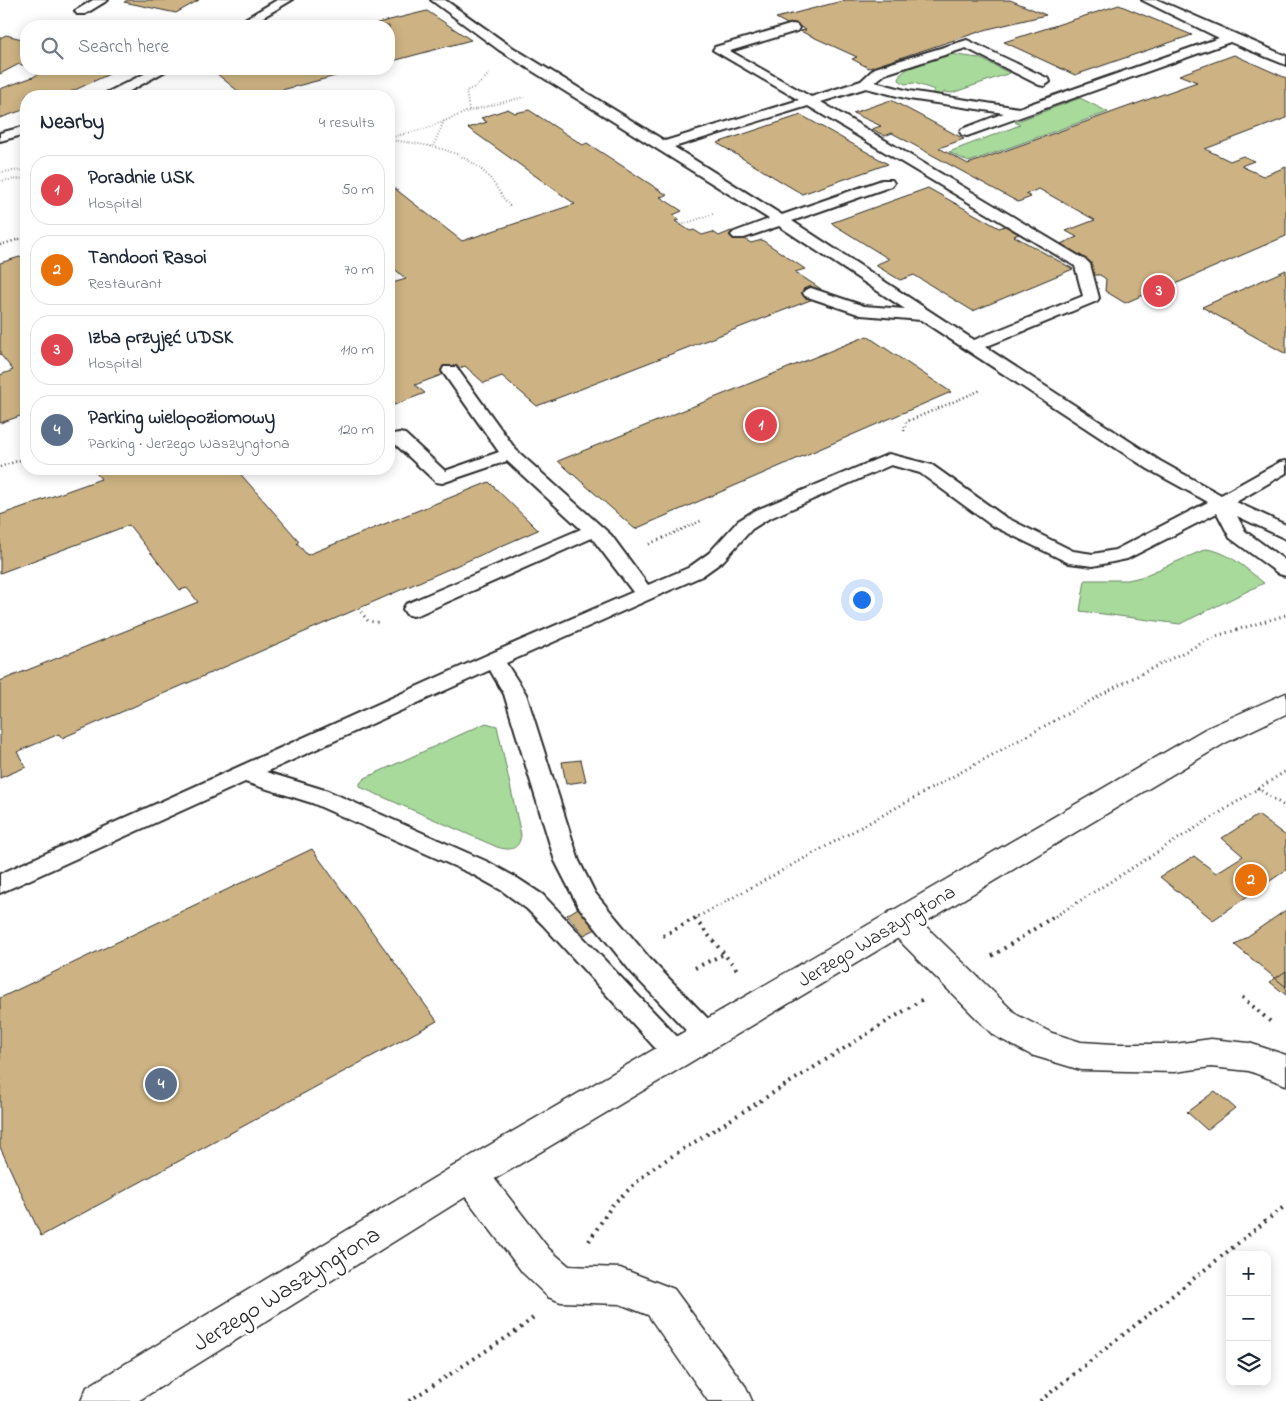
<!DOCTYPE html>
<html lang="en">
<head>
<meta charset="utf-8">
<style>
	:root { --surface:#fff; --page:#f6f6f7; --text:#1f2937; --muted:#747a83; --line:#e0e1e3; --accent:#ea580c }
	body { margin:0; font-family:"Indie Flower",sans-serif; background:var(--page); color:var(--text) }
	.controls { position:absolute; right:15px; bottom:15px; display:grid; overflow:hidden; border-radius:10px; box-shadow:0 2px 12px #0003 }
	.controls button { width:45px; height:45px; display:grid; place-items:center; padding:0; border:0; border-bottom:1px solid var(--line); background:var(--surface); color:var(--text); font:25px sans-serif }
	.you { position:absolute; left:861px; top:599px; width:18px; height:18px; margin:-12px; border:4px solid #fff; border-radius:50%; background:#1a73e8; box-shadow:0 0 0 8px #1a73e833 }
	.badge { display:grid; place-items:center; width:32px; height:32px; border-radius:50%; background:var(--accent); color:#fff; font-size:16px; font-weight:700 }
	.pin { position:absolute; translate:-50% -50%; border:2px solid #fff; box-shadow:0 1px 5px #0006 }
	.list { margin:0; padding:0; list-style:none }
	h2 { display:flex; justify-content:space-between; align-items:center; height:65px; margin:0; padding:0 20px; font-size:21px }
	h2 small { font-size:16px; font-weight:400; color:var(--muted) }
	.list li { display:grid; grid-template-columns:32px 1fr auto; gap:15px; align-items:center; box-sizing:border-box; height:70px; margin:0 10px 10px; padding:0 10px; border:1px solid var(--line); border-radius:20px }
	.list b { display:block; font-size:19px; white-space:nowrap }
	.list p { margin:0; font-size:16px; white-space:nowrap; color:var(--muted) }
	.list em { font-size:16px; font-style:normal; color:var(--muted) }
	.icon { flex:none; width:28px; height:28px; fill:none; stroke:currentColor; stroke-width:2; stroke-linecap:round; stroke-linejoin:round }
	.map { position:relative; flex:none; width:1286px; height:1401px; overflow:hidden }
	.search { position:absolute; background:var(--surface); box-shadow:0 2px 12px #0003; left:20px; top:20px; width:375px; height:55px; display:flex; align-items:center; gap:12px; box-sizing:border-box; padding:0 18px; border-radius:20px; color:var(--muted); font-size:19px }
	.panel { position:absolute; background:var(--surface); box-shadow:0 2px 12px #0003; left:20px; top:90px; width:375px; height:385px; border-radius:20px }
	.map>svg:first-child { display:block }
	.green { fill:#a7da9b; stroke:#698263 }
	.building { fill:#cdb383; stroke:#2b2b2b }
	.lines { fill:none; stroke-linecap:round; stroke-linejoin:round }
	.lane-casing { stroke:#2b2b2b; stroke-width:4 }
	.street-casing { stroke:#2b2b2b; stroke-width:3 }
	.secondary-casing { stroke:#2b2b2b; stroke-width:3 }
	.path-far3 { stroke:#2b2b2b; stroke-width:2; stroke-dasharray:0.5 2.5; stroke-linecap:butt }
	.path-far2 { stroke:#2b2b2b; stroke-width:2.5; stroke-dasharray:1 3; stroke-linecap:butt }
	.path-far1 { stroke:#2b2b2b; stroke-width:3; stroke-dasharray:1 4; stroke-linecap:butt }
	.path { stroke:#2b2b2b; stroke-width:4; stroke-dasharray:2 5; stroke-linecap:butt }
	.lane { fill:#fff; fill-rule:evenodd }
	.street { fill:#fff; fill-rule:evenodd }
	.secondary { fill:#fff; fill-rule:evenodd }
	.labels { text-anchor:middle; stroke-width:5; stroke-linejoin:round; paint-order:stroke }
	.street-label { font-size:20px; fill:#2b2b2b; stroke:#fff }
	.near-street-label { font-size:24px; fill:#2b2b2b; stroke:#fff }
</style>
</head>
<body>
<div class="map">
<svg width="1286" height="1401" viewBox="0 0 1286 1401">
	<rect width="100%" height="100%" fill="#fff"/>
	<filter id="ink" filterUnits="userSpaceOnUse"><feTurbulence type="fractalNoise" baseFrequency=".02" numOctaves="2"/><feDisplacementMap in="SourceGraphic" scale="10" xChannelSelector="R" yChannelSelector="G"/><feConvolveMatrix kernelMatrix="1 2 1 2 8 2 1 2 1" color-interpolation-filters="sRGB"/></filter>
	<g filter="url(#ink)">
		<!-- green -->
		<path class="green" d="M949 54 979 58 1010 73 952 93 944 92 941 95 932 93 935 90 914 83 905 84 899 80 900 75 907 69Z
			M1080 98 1108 112 969 162 949 152 1020 125 1015 122Z
			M1206 549C1230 552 1246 569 1264 583L1180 624 1080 611 1085 580H1128L1141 577Z
			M486 723 497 726 521 835C519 850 510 851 497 847L360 787V783L365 778Z"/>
		<!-- building -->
		<path class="building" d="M128 0H199L176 13 124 2Z
			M846 0H1010L1046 15 988 29 869 68 852 59 857 57 800 31 806 30 795 24 789 25 776 18Z
			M1119 5 1192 35 1075 75 1004 42Z
			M427 11 471 40 389 62V26H365Z
			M6 35 26 40V66L19 64 0 74V38Z
			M1234 55 1286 78V118L1205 149 1230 161 1243 156 1254 161 1241 166 1263 176 1286 167V236L1168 287 1166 285 1161 288 1164 289 1153 294 1150 292 1125 303 1105 291 1106 279 1100 275H1092L1090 263 1058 245 1077 237 1066 231 1095 220 1039 189 1026 194 1031 197 1018 202 892 133 885 136 872 129 881 126 853 113 891 100 964 139 939 148 968 164 1197 82 1179 75Z
			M38 69H120L62 96H26V109L0 118V89L33 77 46 70Z
			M211 69H362L259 96H244Z
			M508 109 515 113 529 110 583 145 587 143 667 195 660 197 682 211 673 215 680 220 675 221 690 231 694 230 702 235 713 232 719 236 731 231 751 243 762 240 805 269 795 272 821 289 811 293 813 299 537 406 502 376 484 383 465 366 415 385 425 393 389 407V284L406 279 389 264V184L462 241 575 204 468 128 487 122 481 118Z
			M801 115 888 164 802 194 717 143Z
			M928 188 999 228 1005 226 1019 234 1014 236 1073 269 973 311 914 275 900 280 875 265 889 259 831 223Z
			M26 255V414L0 423V375L13 370 0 354V263Z
			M1286 270V354L1202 307Z
			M867 336 951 392 635 529 558 461Z
			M93 469H236L299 541 297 543 307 555 489 482 538 530 62 738 59 734 17 752 26 767 0 778V681L198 602 187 588 180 590 129 525 0 573V515L101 479Z
			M581 760 586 781 566 784 562 762Z
			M1258 815 1286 836V870L1213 920 1160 877 1194 856 1216 873 1243 856 1222 838Z
			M312 849 437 1021 41 1236 0 1147V998Z
			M578 908 596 929 584 935 567 915Z
			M1286 910V987L1235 945Z
			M1286 971V995L1270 982Z
			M1215 1091 1235 1108 1207 1130 1187 1112Z"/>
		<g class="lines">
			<!-- lane casing -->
			<g class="lane-casing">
				<path id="lane" d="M93 0H108L85 14H77L75 11Z
					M277 0H292L248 26H233Z
					M431 0H445L507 44 665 141 799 100 713 50 715 47 793 24 797 25 799 28 797 31 730 51 811 97 861 81 875 68 967 40 1049 79 1050 82 1044 86 1039 85 966 48 885 74 875 82 909 91 1019 108 1219 38 1142 0H1158L1286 56V65L1230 42 967 136 962 135 960 132 962 129 1004 113 909 99 866 88 821 102 1087 261 1090 264 1099 298 1097 301 985 347 1160 461 1221 495 1280 462 1286 461V473L1236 502 1286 525V539L1237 516 1245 531 1286 561V576L1279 574 1230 538 1217 513 1127 559 1093 566 1069 563 991 525 920 473 891 465 768 519 752 529 723 561 702 576 506 663 526 694 579 861 595 893 650 959 716 1027 720 1035 716 1043 707 1046 698 1043 632 973 578 906 555 861 504 694 490 670 266 772 328 791 488 862 517 878 543 895 685 1045 689 1053 685 1061 676 1064 667 1061 543 925 527 909 501 890 472 874 312 803 245 782 0 893V874L487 655 633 592 592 538 420 614 413 616 406 614 403 609 406 604 581 529 507 461 442 483 436 482 393 442 390 438 393 434 399 433 405 434 445 471 499 452 442 371 444 367H456L516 450 611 535 648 585 688 568 709 553 738 521 754 511 889 454 932 465 1005 517 1073 551 1093 554 1115 550 1208 502 1148 469 921 320 861 315 805 296 803 293 805 290 811 288 864 306 905 309 779 226 744 238H734L731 235 734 232 769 219 499 50ZM808 106 1075 266 1083 296 974 340 792 221 892 186 894 183 892 180H882L782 215 674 147Z
					M154 69H169L121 96H104L106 93Z
					M26 126V134L0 141V133Z"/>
			</g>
			<!-- street casing -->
			<g class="street-casing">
				<path id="street" d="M900 909 911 912 1017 1015 1052 1033 1081 1042 1114 1044H1175L1211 1039 1249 1043 1286 1055V1085L1249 1071 1211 1067 1175 1072 1081 1070 1031 1055 993 1035 889 930 884 921 889 912Z
					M470 1159 483 1164 549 1249 569 1266 620 1268 674 1289 746 1387 752 1401H708L648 1315 620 1304 561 1302 548 1297 523 1273 457 1186 452 1175 457 1164Z"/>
			</g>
			<!-- secondary casing -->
			<g class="secondary-casing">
				<path id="secondary" d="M1286 693V714L1225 743 483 1186 138 1401H81L87 1387 457 1164 1205 729Z"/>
			</g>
			<!-- path-far3 -->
			<path class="path-far3" d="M469 110 466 91 477 86 489 74
				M389 138 427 128 469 111 524 97
				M389 140C424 144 461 148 487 175 496 184 501 197 510 206
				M433 146 444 121
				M0 172 26 170
				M0 181 26 178
				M681 225 713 214"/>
			<!-- path-far2 -->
			<path class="path-far2" d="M0 245 26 237
				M904 431 906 422 981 390
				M0 467 26 458
				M663 538 703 520"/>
			<!-- path-far1 -->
			<path class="path-far1" d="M649 544 666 537
				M361 612 368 621 381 623
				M1257 788 1286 807
				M694 919 1121 684 1216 636 1286 615
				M1051 919 1286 771"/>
			<!-- path -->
			<path class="path" d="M695 919 739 972
				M663 936 697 917
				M992 956 1053 917
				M695 968 724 954
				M1242 997 1272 1023
				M589 1241 613 1204 650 1170 923 999
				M409 1401 518 1330 533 1318
				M1040 1401 1286 1205"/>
			<!-- lane -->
			<use href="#lane" class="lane"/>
			<!-- street -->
			<use href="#street" class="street"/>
			<!-- secondary -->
			<use href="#secondary" class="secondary"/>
		</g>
	</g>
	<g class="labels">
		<!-- street labels -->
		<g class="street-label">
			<text transform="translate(876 935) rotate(-31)" y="7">Jerzego Waszyngtona</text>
		</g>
		<!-- near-street labels -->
		<g class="near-street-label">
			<text transform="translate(286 1288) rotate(-32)" y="8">Jerzego Waszyngtona</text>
		</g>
	</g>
</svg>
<div class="controls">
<button>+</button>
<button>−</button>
<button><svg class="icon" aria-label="layers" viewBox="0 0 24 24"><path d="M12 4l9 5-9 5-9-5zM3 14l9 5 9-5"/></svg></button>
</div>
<div class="you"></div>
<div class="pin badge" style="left:761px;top:425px;background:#e0444e">1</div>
<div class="pin badge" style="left:1251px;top:880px;background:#e8710a">2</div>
<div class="pin badge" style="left:1159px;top:291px;background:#e0444e">3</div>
<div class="pin badge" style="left:161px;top:1084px;background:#5c6f8a">4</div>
<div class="search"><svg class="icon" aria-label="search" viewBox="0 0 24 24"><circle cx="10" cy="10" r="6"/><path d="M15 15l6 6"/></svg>Search here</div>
<section class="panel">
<h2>Nearby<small>4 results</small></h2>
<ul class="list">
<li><span class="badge" style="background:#e0444e">1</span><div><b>Poradnie USK</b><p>Hospital</p></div><em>50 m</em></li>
<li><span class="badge" style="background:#e8710a">2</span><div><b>Tandoori Rasoi</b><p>Restaurant</p></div><em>70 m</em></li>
<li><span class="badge" style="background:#e0444e">3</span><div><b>Izba przyjęć UDSK</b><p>Hospital</p></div><em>110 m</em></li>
<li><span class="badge" style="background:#5c6f8a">4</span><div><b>Parking wielopoziomowy</b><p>Parking · Jerzego Waszyngtona</p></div><em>120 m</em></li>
</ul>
</section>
</div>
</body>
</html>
